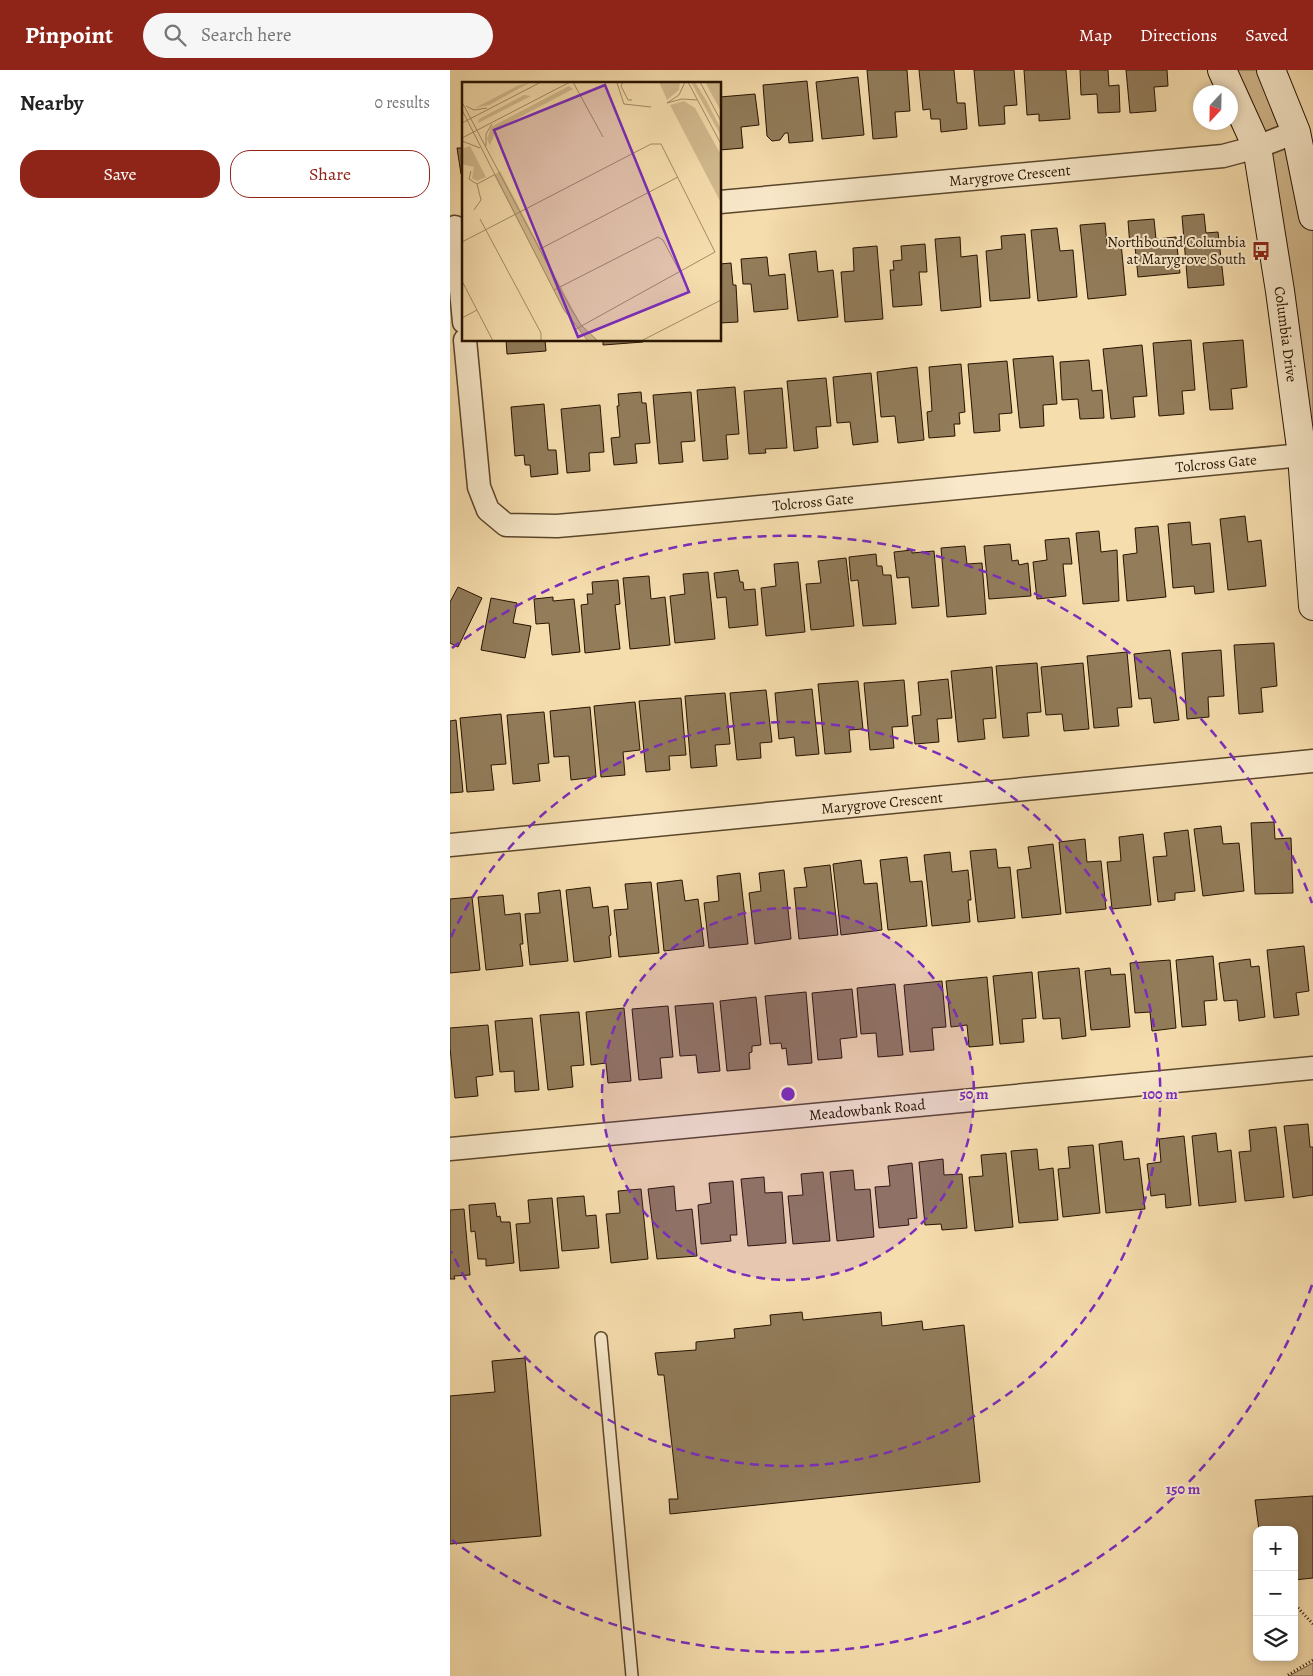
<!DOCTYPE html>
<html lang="en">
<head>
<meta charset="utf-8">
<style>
	:root { --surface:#fff; --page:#f6f6f6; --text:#222; --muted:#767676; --line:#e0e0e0; --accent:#8f2418 }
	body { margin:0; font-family:Alegreya,serif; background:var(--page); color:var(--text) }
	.controls { position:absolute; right:15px; bottom:15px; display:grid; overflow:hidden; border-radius:10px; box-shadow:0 2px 8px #0003 }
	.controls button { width:45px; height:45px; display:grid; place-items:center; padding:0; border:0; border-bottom:1px solid var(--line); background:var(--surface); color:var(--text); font:25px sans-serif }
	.compass { position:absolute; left:743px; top:15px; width:45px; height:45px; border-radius:50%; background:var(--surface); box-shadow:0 2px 8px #0003; rotate:202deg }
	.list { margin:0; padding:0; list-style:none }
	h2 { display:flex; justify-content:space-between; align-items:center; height:65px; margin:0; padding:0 20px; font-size:21px }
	h2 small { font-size:16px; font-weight:400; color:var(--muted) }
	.actions { display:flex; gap:10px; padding:15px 20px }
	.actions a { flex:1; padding:11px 0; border:1px solid var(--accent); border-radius:20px; text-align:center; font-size:18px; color:var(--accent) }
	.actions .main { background:var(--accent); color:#fff }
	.icon { flex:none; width:28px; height:28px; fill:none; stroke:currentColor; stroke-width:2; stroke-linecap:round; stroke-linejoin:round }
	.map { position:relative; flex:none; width:863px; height:1606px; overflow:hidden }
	header { display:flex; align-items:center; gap:30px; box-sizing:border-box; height:70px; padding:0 25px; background:var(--accent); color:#fff }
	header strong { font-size:24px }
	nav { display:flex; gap:28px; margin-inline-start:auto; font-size:18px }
	.search { width:350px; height:45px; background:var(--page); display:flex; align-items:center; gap:12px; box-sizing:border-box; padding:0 18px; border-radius:28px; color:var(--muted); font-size:19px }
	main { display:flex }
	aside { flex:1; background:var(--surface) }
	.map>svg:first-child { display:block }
	.green { fill:#d3bb90; stroke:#7c6748 }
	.building { fill:#927c5a; stroke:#261300 }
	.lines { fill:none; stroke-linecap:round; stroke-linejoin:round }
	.lane-casing { stroke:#5a462b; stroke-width:14 }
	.street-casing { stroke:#5a462b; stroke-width:25 }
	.secondary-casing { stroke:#261300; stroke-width:30 }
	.path { stroke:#261300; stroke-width:3; stroke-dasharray:1 2.5; stroke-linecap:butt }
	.lane { stroke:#f9e9ca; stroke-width:11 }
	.street { stroke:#f9e9ca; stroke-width:22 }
	.secondary { stroke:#f9e9ca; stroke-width:28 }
	.ring { fill:none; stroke:#7b2cbf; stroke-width:2.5; stroke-dasharray:9 6 }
	.labels { text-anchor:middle; stroke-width:4; stroke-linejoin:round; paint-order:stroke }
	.street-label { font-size:15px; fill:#261300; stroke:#f9e9ca }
	.poi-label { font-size:15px; fill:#261300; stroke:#f9e9ca; text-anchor:end }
	.inset-road { fill:none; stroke:#a38c68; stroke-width:1 }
	.view { fill:#7b2cbf; fill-opacity:0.15; stroke:#7b2cbf; stroke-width:2.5 }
	.inset-edge { fill:none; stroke:#261300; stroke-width:2.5 }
	.centre { fill:#7b2cbf; stroke:#f9e9ca; stroke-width:2.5 }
	.ring-label { font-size:15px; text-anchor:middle; font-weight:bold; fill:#7b2cbf; stroke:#f9e9ca; stroke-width:4; stroke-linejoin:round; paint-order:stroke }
</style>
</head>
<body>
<header>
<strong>Pinpoint</strong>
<div class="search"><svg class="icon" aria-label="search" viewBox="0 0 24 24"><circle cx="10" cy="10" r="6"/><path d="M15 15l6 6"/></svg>Search here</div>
<nav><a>Map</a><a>Directions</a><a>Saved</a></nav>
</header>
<main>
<aside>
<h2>Nearby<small>0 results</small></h2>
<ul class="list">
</ul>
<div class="actions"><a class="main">Save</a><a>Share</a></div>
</aside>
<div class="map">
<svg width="863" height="1606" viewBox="0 0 863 1606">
	<rect width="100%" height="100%" fill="#f6ddad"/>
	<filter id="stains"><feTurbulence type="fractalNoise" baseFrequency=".004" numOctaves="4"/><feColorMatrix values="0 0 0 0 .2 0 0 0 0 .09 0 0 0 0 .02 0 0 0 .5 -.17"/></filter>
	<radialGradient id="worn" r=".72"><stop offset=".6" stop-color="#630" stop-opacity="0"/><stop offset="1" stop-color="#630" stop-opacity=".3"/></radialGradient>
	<!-- green -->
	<path class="green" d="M772 0H821L863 146V536L830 221Z
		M863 1593V1606H839Z"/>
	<!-- building -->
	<path class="building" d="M417 0H457L460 41 445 42 447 67 423 69Z
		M469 0H504L507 33H515L517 59 491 62 490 49H481L480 39 473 40Z
		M524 0H564L567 35 554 36 555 54 529 56Z
		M574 0H616L620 49 589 51V44L577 45Z
		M630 0H658L659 16 669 15 670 42 648 43 647 24 631 25Z
		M676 0H717L718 16 704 17 706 41 680 43Z
		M408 7 414 65 372 69 366 12Z
		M357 11 363 71 339 73 338 63H335L330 70 322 71 317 66 313 15Z
		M305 24 309 55 291 57 293 78 270 80V27Z
		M7 78H14V104H11Z
		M754 144 756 163 768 162 774 215 738 218 732 146Z
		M704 149 706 169 726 167 730 203 688 207 685 176H680L678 151Z
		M655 153 657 174 671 173 676 225 638 229 630 155Z
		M607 158 610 181 623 180 627 227 588 231 581 160Z
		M575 164 580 228 540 231 536 181 552 179 551 166Z
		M510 167 511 187 527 185 531 237 491 241 485 169Z
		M475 174 477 202H469L472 235 443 237 440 200H444L443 191 452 190 451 176Z
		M427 176 433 249 395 252 391 202 404 201 403 178Z
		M366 181 368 202 383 200 388 247 348 251 339 184Z
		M317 187 319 206 335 204 338 239 304 242 301 214H293L291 189Z
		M281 193 283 215H286L288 252 270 253V194Z
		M56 270H95L96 281 57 284Z
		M153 270H193V272L153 275Z
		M741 270 745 320 732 321 734 344 709 346 703 273Z
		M793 270 797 317 781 319 783 339 760 340 753 273Z
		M692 275 697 326 683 327 685 347 661 349 653 279Z
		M603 286 607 334 593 335 594 356 570 358 563 289Z
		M639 290 642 321 652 320 654 348 630 349 628 329 612 330 610 292Z
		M557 291 562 343 549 344 550 361 524 363 518 294Z
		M511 294 515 342 509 343 510 354H504L505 366 479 368 477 342 482 341 479 297Z
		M467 297 474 370 448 373 445 346 431 347 427 302Z
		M421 303 428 372 403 375 400 352 387 353 383 307Z
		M376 308 381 356 366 357 368 378 344 381 337 311Z
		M285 317 289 364 276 365 278 389 253 391 247 320Z
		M332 318 337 378 315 379 316 383 299 384 294 321Z
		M191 322 192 333H196L200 373 185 374 187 393 164 395 161 368 170 367 167 336H169L168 324Z
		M241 322 245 371 231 372 233 392 209 394 203 325Z
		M94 334 98 380H106L108 404 81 407 80 395H75L74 385 65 386 61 337Z
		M150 335 154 382 139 383 140 401 117 403 111 339Z
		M795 446 798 472 811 470 816 516 778 520 770 449Z
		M740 452 742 475 760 473 764 522 745 524 744 516 723 518 718 454Z
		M708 456 716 527 677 531 673 485 687 483 685 458Z
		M649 461 651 482 667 480 669 531 633 534 626 463Z
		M619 468 622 494H613L616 526 587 529 583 492 597 490 595 470Z
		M560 474 562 491 568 490 569 495 578 493 581 526 539 529 534 476Z
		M515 476 517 494 532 493 536 544 497 547 491 478Z
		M462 480V483L484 481 489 536 462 538 459 507 447 508 444 482Z
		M426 484 427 496H432L433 505H441L446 554 413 556 408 510 401 511 399 487Z
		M396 488 404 556 361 560 356 514 371 513 368 491Z
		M348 492 355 562 316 566 311 518 326 516 324 494Z
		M288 500 290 512H293L294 520 305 519 308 555 279 558 276 527 267 528 264 503Z
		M258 502 265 569 225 573 220 526 235 524 233 504Z
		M199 506 201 529 215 527 220 575 180 579 173 508Z
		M168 510 170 534 165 535 170 579 135 583 131 535 138 534 137 524H143L142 512Z
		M8 517 32 528 8 577 0 573V532Z
		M103 527V531L124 529 130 582 102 585 99 553 86 554 84 529Z
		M41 528 67 533 63 553 81 556 75 588 31 580Z
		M824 573 827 616 811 618 813 642 789 644 784 575Z
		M720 580 729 650 704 653 701 628 689 629 684 584Z
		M771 580 774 626 758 627 759 647 737 649 732 583Z
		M677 582 682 637 667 638 669 656 644 658 637 586Z
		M587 593 591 642 577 643 579 666 553 668 546 596Z
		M633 593 639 659 614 661 612 644 596 645 591 597Z
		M542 597 546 648 533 649 535 669 508 672 501 601Z
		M498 609 502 648 487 649 489 672 465 674 462 646 471 645 468 612Z
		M454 610 458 656 442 657 444 678 420 680 414 613Z
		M408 611 413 659 399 660 401 682 375 684 368 614Z
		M362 619 369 684 346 686 344 667 329 669 325 623Z
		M316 620 322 672 310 673 311 688 287 690 280 623Z
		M275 623 280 674 265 675 267 696 241 698 235 626Z
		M231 628 236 685 219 686 220 700 196 702 189 631Z
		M185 632 190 680 173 682 175 705 151 707 144 636Z
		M140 637 146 707 121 710 119 686 104 687 100 641Z
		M94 642 99 693 88 694 90 711 63 714 57 645Z
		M51 644 56 694 41 695 44 720 17 722 10 648Z
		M6 650 13 722 0 723V651Z
		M824 752 825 769 841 768 843 823 805 824 801 753Z
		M771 756 773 774 789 773 794 821 753 826 744 759Z
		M738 760 745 821 725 823V830L708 832 703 787 717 786 714 763Z
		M693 764 701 835 662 839 657 792 671 791 669 767Z
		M635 769 637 792 651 791 656 839 616 843 609 772Z
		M603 774 611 844 572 848 567 800 581 798 578 777Z
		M546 779 548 798 560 797 565 848 528 852 520 781Z
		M500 782 502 802 518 800 521 830H518L520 852 482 856 474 785Z
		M457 787 460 812 472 811 477 856 438 860 430 790Z
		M411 790 414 814 427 813 432 860 391 865 383 794Z
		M380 795 388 865 349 869 344 818 357 817 354 798Z
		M334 800 341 869 305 874 299 823 311 821 309 803Z
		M290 803 298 874 259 878 254 833 269 831 267 806Z
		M232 810 235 831 248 829 254 876 214 881 207 813Z
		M201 812 209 883 169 887 164 840 178 839 175 814Z
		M140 817 143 838 158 836 161 865 159 866 161 887 124 892 116 820Z
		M110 820 118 891 80 895 75 844 90 843 88 823Z
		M53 825 55 845 70 843 73 874H70L73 896 36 900 28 827Z
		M22 827 30 900 0 903V829Z
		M854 876 859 921 846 923 849 945 824 948 817 880Z
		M763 886 767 930 754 931 756 955 732 957 726 890Z
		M800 889 801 897 809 896 815 947 789 951 787 930 774 931 769 893Z
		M720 890 726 958 702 961 700 942 685 943 680 893Z
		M629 898 636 966 612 969 610 948 593 949 588 902Z
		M660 898 661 905 675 904 680 957 641 960 635 901Z
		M582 902 586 948 572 949 574 972 550 974 543 906Z
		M537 907 543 975 519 977 517 955 501 957 496 911Z
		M492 911 496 957 482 958 484 980 460 982 454 915Z
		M445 914 453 985 428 987 426 963 411 964 407 918Z
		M402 919 407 967 390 969 392 988 368 990 362 923Z
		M356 922 362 993 338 995 336 978 332 979 331 973 320 974 315 926Z
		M306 927 311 975 302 976V982L299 983 300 999 277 1001 270 931Z
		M263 933 270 1001 248 1003 246 985 230 986 225 936Z
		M218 936 223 987 210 988 212 1008 189 1010 182 939Z
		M174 938 181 1011 158 1013 156 993 141 995 136 942Z
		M129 942 134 995 121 996 123 1017 98 1020 90 945Z
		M82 948 89 1020 65 1022 64 1001 50 1002 45 951Z
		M38 955 43 1005 26 1007 28 1026 5 1028 0 978V958Z
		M858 1054 860 1077H863V1125L843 1128 834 1056Z
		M826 1057 834 1127 795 1131 789 1082 801 1081 799 1060Z
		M766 1063 768 1082 781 1080 786 1132 749 1136 742 1066Z
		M734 1066 741 1135 716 1138 715 1124 701 1126 697 1094 711 1092 709 1069Z
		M672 1071 674 1090 689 1088 695 1139 656 1143 649 1074Z
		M643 1075 650 1143 613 1147 608 1099 620 1098 618 1077Z
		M587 1079 589 1100 603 1098 608 1150 569 1153 561 1081Z
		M556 1083 563 1157 525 1161 519 1107 533 1106 531 1085Z
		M493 1089 494 1105 512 1104 517 1158 492 1160 491 1154 475 1155 469 1092Z
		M462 1093 467 1148 458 1149 459 1155 429 1158 425 1117 440 1116 438 1096Z
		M403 1100 405 1120 420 1119 424 1167 387 1171 380 1102Z
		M373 1102 380 1171 343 1174 338 1126 353 1125 351 1104Z
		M314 1107 315 1123 332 1122 336 1173 298 1176 291 1109Z
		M283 1111 287 1165H280L281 1171 251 1174 248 1135 261 1133 259 1113Z
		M224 1116 226 1141 242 1139 247 1186 207 1189 198 1119Z
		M191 1119 198 1189 161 1193 156 1144 170 1143 168 1121Z
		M134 1126 136 1146 146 1145 149 1178 112 1181 107 1128Z
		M102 1128 109 1198 70 1201 66 1154 80 1153 78 1130Z
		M45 1133 47 1147 50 1146 51 1152H60L64 1193 36 1196V1189H28L25 1161 21 1162 19 1135Z
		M14 1139 20 1205 4 1206 5 1209H0V1140Z
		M352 1242 353 1250 431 1242 432 1256 472 1251 473 1260 514 1255 530 1412 220 1444 219 1429H228L214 1305H208L205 1283 246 1280V1272L285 1268 284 1259 321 1255 320 1245Z
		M75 1288 91 1466 0 1474V1326L45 1322 42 1291Z
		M863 1426V1508L844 1510V1460H809L805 1430Z"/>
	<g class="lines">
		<!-- lane casing -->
		<g class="lane-casing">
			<path id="lane" d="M151 1268 182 1606"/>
		</g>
		<!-- street casing -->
		<g class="street-casing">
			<g id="street">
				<path id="s1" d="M270 132 773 86 807 77 846 62"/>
				<path d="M5 157 14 252"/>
				<path id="s2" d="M15 270 29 417 38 440 56 455 107 456 154 452 863 384"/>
				<path id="s3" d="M0 775 863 691"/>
				<path id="s4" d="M0 1079 863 998"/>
			</g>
		</g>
		<!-- secondary casing -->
		<g class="secondary-casing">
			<g id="secondary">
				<path id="s5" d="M772 0 807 77 830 221 852 385 863 536"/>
				<path d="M821 0 846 62 863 146"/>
			</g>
		</g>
		<!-- path -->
		<path class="path" d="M848 1538 863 1554
			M838 1605 863 1590"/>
		<!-- lane -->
		<use href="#lane" class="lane"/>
		<!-- street -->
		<use href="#street" class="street"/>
		<!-- secondary -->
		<use href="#secondary" class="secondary"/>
	</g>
	<!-- distance rings -->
	<circle cx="338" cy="1024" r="186" fill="#7b2cbf" fill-opacity=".12"/>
	<g class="ring">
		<circle cx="338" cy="1024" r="186"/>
		<path d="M1 867A372 372 0 1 1 1 1181"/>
		<path d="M862 1215A558 558 0 0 1 2 1470M2 578A558 558 0 0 1 862 833"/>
	</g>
	<!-- icons -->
	<defs>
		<g id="bus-bare" transform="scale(1.5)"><path d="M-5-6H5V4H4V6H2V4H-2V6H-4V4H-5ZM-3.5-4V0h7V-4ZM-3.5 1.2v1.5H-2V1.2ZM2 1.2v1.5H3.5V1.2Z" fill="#8f2418" stroke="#f9e9ca" stroke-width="2.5" paint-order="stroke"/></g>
	</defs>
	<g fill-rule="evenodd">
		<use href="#bus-bare" x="811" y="181"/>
	</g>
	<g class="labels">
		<!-- street labels -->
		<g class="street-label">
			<text dy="5" stroke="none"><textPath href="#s1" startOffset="291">Marygrove Crescent</textPath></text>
			<text dy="5" stroke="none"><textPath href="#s5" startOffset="274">Columbia Drive</textPath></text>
			<text dy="5" stroke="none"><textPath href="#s2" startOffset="909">Tolcross Gate</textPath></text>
			<text dy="5" stroke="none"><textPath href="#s2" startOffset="504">Tolcross Gate</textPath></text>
			<text dy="5" stroke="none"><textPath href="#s3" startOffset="434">Marygrove Crescent</textPath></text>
			<text dy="5" stroke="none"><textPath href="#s4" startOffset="419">Meadowbank Road</textPath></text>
		</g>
		<!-- poi labels -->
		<g class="poi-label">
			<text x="796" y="177">Northbound Columbia<tspan x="796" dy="17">at Marygrove South</tspan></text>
		</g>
	</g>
	<!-- overview -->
	<g transform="translate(12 12)">
		<rect width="259" height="259" fill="#f6ddad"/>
		<path d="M69 0 27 23 13 26 55 4ZM197 0H218L217 8 205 18ZM229 0H233L244 18 259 47V54ZM243 0H259V29ZM107 4 111 7 35 47 28 63 36 82 25 57 29 45ZM62 13 69 14 16 41 17 37ZM222 19 233 26 259 73V121L208 23ZM8 64 24 95 15 99 10 96 12 85 0 82V67ZM38 89 119 243 136 259H126L102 228 32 93Z" fill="#d3bb90"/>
		<path class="inset-road" d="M111 0 141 55M161 0 159 4 166 18H170M226 0 259 62M238 0 259 39M155 1 162 22 189 25M0 20 108 225 119 243 136 259M205 21 220 17 235 18M205 21 217 13 223 0M4 24 12 28 25 26M0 28 102 228 126 259M0 41 79 0M0 56 108 0M0 59 18 66M24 64V52L30 42M9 89 7 97 15 102 32 93M12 128 19 118 15 102M18 137 79 251V259M0 160 189 62H199L253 170 114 247M78 167 216 95M0 199 31 259M92 208 196 155 201 158 218 190M0 236 15 228M179 259 259 218"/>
		<path class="view" d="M143 3 227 210 116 255 32 48Z"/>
		<rect width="259" height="259" class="inset-edge"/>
	</g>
	<circle cx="338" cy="1024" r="8" class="centre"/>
	<g class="ring-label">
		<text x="524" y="1029">50 m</text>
		<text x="710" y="1029">100 m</text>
		<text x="733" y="1424">150 m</text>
	</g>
	<rect width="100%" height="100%" filter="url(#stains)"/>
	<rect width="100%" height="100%" fill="url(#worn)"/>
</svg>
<div class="controls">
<button>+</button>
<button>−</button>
<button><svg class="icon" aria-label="layers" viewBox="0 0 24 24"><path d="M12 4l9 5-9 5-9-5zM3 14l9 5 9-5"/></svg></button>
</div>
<svg class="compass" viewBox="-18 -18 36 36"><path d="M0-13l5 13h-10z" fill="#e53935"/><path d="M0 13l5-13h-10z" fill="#767676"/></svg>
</div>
</main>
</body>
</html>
